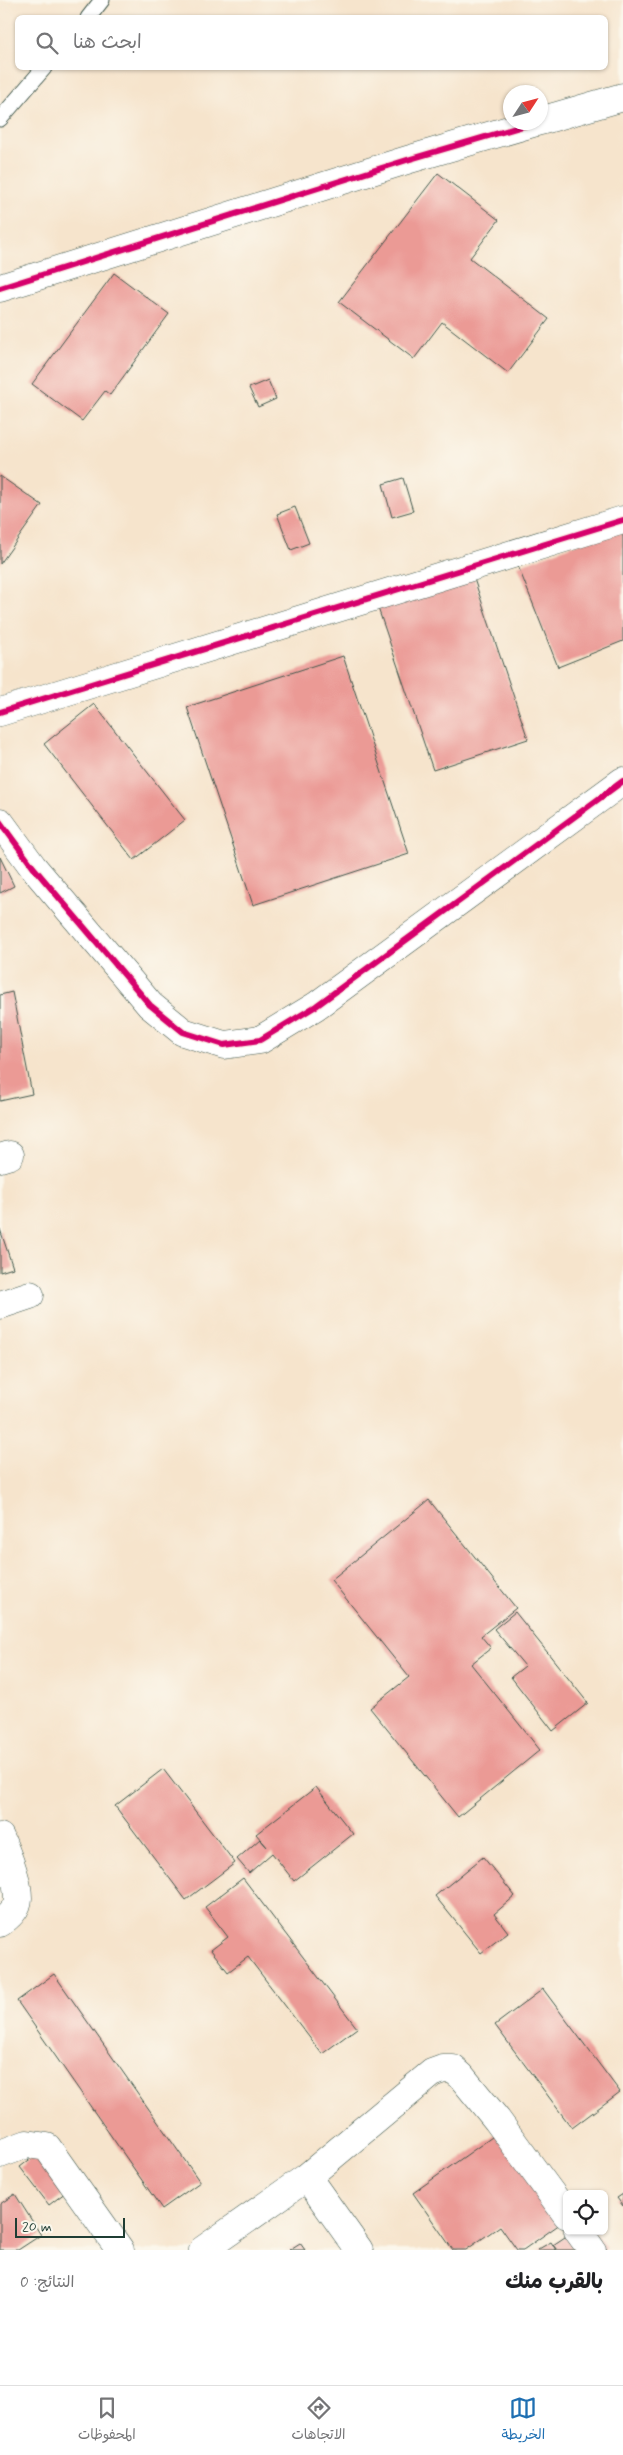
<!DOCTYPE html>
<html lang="ar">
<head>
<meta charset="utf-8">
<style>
	:root { --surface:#fff; --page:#f6f6f6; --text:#202124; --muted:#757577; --line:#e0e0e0; --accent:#1f6fb2 }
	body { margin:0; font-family:Mynerve,"Playpen Sans Arabic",sans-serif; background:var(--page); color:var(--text); direction:rtl }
	.controls { position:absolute; right:15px; bottom:15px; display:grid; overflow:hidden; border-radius:8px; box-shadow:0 1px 4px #0004 }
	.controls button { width:45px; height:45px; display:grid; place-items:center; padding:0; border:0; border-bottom:1px solid var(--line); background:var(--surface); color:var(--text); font:25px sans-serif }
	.compass { position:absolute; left:503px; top:85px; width:45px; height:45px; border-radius:50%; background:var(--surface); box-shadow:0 1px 4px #0004; rotate:54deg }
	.scale { position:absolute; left:15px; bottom:12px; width:110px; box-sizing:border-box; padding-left:5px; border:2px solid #1f3d34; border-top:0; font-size:14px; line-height:18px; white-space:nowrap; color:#1f3d34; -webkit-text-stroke:4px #fbf7ec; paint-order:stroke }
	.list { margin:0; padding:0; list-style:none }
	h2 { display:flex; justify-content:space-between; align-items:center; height:65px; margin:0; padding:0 20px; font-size:21px }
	h2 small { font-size:16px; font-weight:400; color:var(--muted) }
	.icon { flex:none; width:28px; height:28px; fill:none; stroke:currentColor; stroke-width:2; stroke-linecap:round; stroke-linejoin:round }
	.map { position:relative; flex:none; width:623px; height:2250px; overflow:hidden; direction:ltr }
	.search { position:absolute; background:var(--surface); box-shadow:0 1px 4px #0004; left:15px; right:15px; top:15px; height:55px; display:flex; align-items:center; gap:12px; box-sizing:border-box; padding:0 18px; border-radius:8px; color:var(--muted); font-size:19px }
	.sheet { height:135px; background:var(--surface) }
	nav { display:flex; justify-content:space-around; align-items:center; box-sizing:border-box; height:70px; border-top:1px solid var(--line); background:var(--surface); font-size:14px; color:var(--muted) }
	nav a { display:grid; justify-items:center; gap:2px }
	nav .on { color:var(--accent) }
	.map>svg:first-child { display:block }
	.building { fill:#eb9a95 }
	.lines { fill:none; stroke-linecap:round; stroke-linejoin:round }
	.service-casing { stroke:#3f564b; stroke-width:17 }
	.minor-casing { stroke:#3f564b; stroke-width:29 }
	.service { stroke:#fff; stroke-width:15 }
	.minor { stroke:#fff; stroke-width:28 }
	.cycleway-casing { stroke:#fbf7ec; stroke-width:9 }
	.cycleway { stroke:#d6006c; stroke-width:6 }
</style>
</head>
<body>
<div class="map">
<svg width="623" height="2250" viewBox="0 0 623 2250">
	<rect width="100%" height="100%" fill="#fbf7ec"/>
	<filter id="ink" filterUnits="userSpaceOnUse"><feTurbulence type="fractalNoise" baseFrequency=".02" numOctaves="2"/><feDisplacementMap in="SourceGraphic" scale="10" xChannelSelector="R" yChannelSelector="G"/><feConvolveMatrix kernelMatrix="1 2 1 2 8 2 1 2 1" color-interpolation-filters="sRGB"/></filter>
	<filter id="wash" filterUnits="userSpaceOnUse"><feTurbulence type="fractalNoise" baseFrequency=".0096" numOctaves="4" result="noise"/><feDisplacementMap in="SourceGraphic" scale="20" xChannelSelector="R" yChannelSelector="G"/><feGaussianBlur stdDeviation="1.12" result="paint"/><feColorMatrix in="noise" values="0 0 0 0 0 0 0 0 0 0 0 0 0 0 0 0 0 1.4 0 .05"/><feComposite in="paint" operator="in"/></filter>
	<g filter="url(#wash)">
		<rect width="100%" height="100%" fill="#f6e4cc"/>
		<g id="blocks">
			<!-- building -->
			<path class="building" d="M438 173 499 220 470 258 549 319 508 373 442 322 414 359 339 302Z
				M114 273 169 314 110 395 105 391 82 421 32 384Z
				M268 380 276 399 258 407 249 388Z
				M0 476 42 505 0 564Z
				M403 478 413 511 392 517 383 484Z
				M295 507 309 543 291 550 277 514Z
				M623 526V641L558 667 518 566Z
				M472 573 528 739 433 770 377 605Z
				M343 656 409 854 253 905 187 707Z
				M94 704 185 820 134 860 44 744Z
				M0 857 14 886 0 893Z
				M12 992 32 1094 0 1101V995Z
				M0 1229 13 1268 0 1272Z
				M429 1500 516 1608 481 1636 491 1648 471 1664 540 1750 458 1817 370 1708 409 1677 331 1580Z
				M515 1612 588 1703 553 1731 511 1677 525 1666 494 1629Z
				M163 1769 235 1863 186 1900 115 1806Z
				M316 1787 353 1834 294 1881 272 1853 249 1873 237 1859 260 1839 267 1847 256 1834Z
				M483 1857 515 1896 494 1914 508 1932 481 1953 435 1896Z
				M243 1878 357 2028 322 2054 248 1957 228 1972 211 1950 228 1937 205 1907Z
				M54 1974 200 2182 162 2209 17 2001Z
				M543 1989 620 2092 572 2128 495 2025Z
				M509 2125 567 2219 523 2250H517L500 2226 466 2250H453L413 2193Z
				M41 2151 70 2189 49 2205 20 2167Z
				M15 2194 41 2235 18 2250H0V2204Z
				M623 2194V2206L617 2198Z
				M574 2231H594L607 2250H557L553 2245Z
				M551 2242 556 2250H537Z
				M300 2243 305 2250H289Z"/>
		</g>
	</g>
	<g filter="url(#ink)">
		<use href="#blocks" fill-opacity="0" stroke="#3f564b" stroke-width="1"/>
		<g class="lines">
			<!-- service casing -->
			<g class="service-casing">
				<path id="service" d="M88 18 102 0
					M0 119 44 68"/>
			</g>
			<!-- minor casing -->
			<g class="minor-casing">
				<path id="minor" d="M540 121 623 97
					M0 288 407 160 536 122
					M0 712 623 520
					M0 822 33 867 150 1005 183 1032 224 1045 260 1040 316 1006 623 781
					M0 1158 10 1155
					M0 1305 30 1295
					M0 1837C7 1855 18 1879 18 1898 18 1909 8 1917 0 1923
					M0 2154 27 2144 47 2147 120 2250
					M307 2177 359 2250
					M578 2231 592 2250
					M203 2250 307 2177 432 2073 443 2069H453L461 2076 497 2120 567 2215"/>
			</g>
			<!-- service -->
			<use href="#service" class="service"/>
			<!-- minor -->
			<use href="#minor" class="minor"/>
			<!-- cycleway casing -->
			<g class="cycleway-casing">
				<path id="cycleway" d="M0 288 407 160 536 122
					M0 712 623 520
					M0 822 33 867 150 1005 183 1032 224 1045 260 1040 316 1006 623 781"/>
			</g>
			<!-- cycleway -->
			<use href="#cycleway" class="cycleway"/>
		</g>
	</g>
</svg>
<div class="controls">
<button><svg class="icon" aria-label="locate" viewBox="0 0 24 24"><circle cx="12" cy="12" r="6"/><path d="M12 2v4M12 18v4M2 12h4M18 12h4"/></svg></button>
</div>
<svg class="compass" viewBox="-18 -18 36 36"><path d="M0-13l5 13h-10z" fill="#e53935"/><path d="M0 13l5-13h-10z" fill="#757577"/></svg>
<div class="scale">20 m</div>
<div class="search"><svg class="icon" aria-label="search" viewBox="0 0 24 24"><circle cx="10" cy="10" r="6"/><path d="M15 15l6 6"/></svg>ابحث هنا</div>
</div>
<section class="sheet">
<h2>بالقرب منك<small>النتائج: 0</small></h2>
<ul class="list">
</ul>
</section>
<nav>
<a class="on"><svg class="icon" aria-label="map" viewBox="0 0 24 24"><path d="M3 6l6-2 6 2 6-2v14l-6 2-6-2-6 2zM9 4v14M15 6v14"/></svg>الخريطة</a>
<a><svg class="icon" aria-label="directions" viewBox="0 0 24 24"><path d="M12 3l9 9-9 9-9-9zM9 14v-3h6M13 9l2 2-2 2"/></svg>الاتجاهات</a>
<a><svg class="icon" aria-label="saved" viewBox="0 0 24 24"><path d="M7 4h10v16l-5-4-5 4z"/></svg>المحفوظات</a>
</nav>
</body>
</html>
